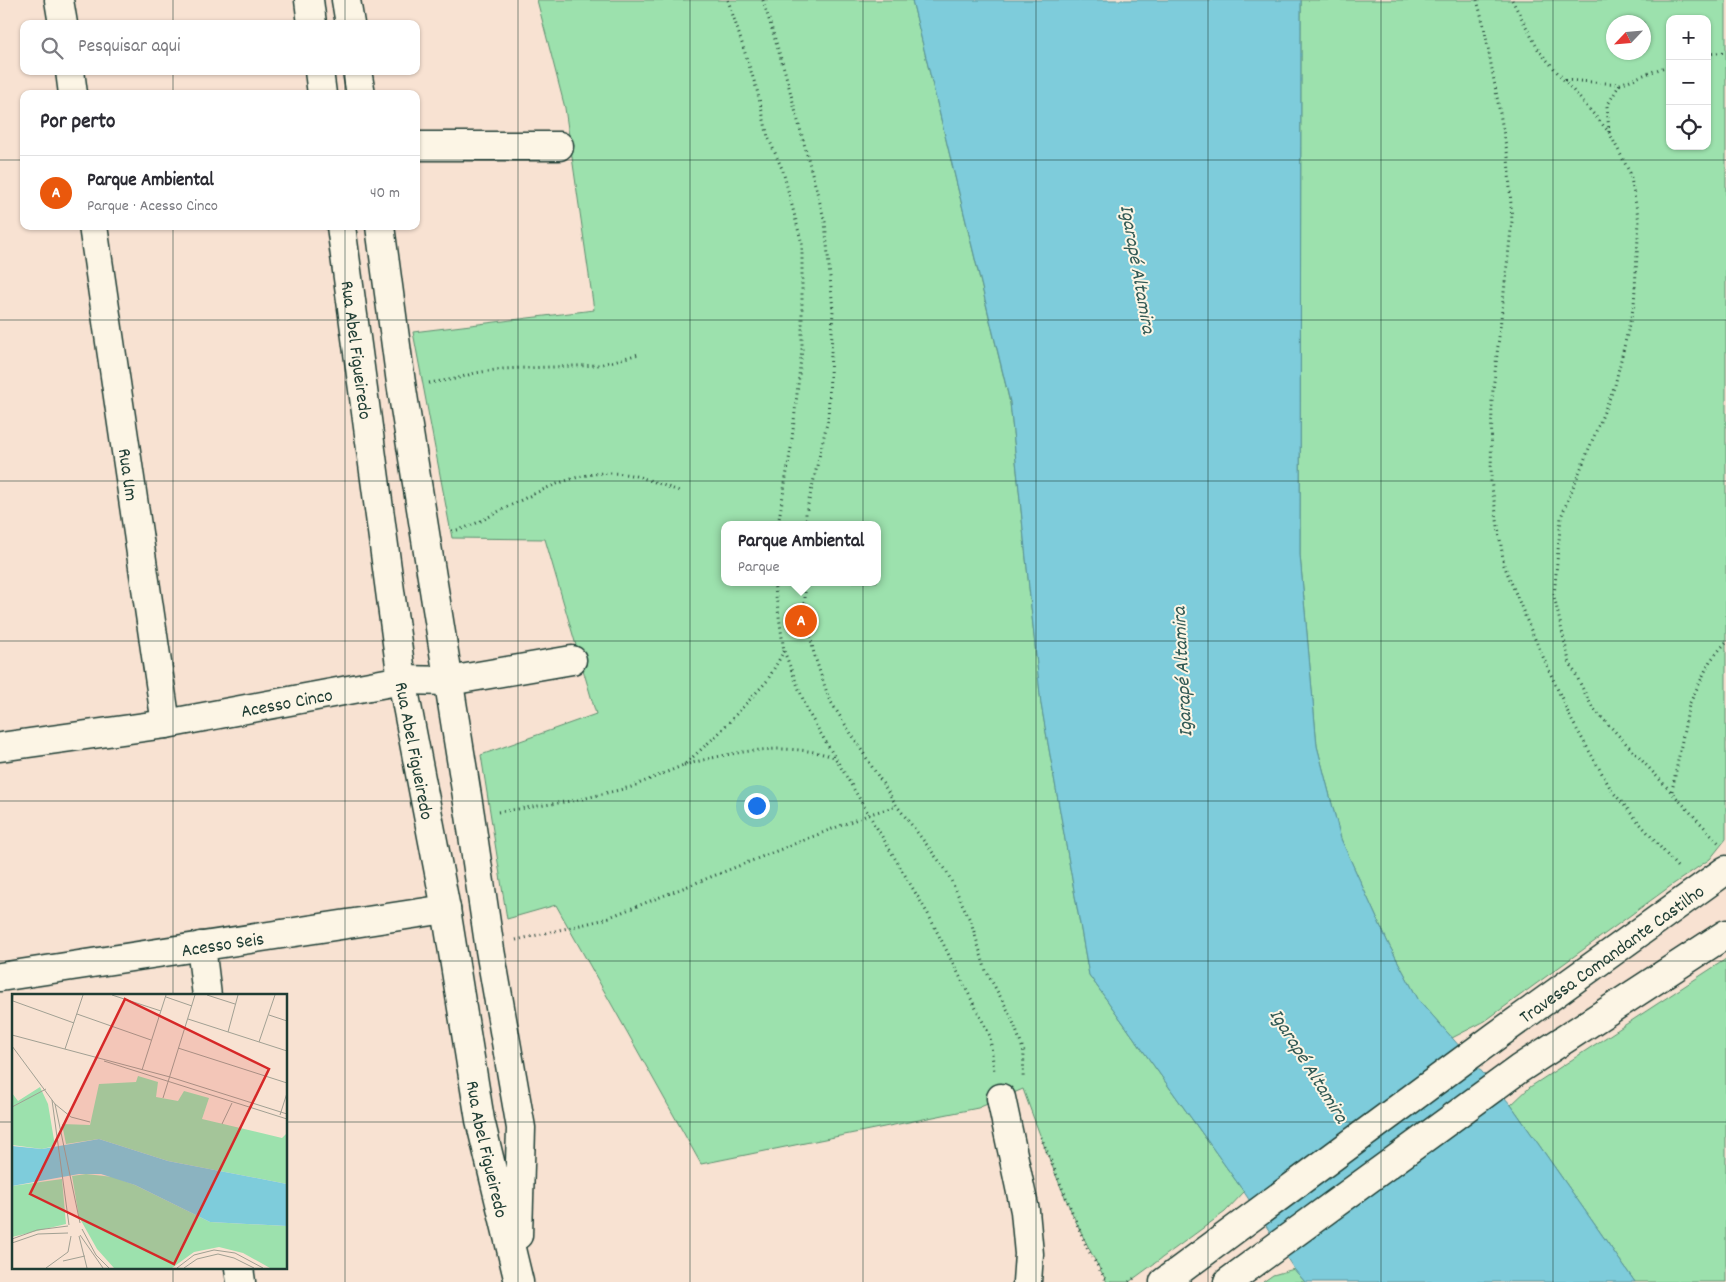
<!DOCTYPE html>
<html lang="pt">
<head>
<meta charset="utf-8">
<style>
	:root { --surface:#fff; --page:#f2f2f3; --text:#2b2b33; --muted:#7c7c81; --line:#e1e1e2; --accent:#ea580c }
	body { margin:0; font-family:Dekko,sans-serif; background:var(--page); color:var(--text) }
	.controls { position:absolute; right:15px; top:15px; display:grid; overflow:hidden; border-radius:10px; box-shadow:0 1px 4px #0004 }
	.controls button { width:45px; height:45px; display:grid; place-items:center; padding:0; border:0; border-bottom:1px solid var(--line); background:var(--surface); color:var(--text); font:25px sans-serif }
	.compass { position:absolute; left:1606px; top:15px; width:45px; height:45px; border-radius:50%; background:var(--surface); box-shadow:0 1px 4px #0004; rotate:244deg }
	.you { position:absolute; left:756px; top:805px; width:18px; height:18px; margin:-12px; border:4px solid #fff; border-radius:50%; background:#1a73e8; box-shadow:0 0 0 8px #1a73e833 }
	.badge { display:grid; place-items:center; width:32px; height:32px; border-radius:50%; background:var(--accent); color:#fff; font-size:16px; font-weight:700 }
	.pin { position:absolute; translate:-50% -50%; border:2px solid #fff; box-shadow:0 1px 5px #0006 }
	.popup { position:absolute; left:721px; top:521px; width:160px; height:65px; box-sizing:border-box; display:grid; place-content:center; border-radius:10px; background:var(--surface); filter:drop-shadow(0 1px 4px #0005); font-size:16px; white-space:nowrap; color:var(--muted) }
	.popup b { font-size:19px; color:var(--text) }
	.popup::after { content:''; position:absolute; left:50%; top:100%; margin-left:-10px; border:10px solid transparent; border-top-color:var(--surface) }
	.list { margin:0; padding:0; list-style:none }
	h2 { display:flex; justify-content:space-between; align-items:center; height:65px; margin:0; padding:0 20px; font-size:21px }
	h2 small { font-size:16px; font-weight:400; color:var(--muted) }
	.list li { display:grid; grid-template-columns:32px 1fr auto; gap:15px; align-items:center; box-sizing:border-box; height:75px; padding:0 20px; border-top:1px solid var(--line) }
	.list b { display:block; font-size:19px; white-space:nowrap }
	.list p { margin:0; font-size:16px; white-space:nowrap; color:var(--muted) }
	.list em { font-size:16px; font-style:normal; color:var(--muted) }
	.icon { flex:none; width:28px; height:28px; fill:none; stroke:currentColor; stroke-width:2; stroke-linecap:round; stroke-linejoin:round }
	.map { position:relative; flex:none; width:1726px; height:1282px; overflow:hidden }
	.search { position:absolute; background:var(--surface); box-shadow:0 1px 4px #0004; left:20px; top:20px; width:400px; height:55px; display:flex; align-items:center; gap:12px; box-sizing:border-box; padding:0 18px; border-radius:10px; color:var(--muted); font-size:19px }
	.panel { position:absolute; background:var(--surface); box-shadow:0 1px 4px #0004; left:20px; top:90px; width:400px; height:140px; border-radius:10px }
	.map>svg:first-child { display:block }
	.green { fill:#9ce1ad; stroke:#5e8f70; fill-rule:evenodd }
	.water { fill:#7eccdb; stroke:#589398 }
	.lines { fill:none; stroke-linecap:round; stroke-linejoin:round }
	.minor-casing { stroke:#1f3d34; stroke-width:31 }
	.path { stroke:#1f3d34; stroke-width:3; stroke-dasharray:1 4; stroke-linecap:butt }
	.minor { stroke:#fcf5e5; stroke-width:28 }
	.grid { fill:none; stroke:#1f3d34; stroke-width:1; stroke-opacity:0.55 }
	.labels { text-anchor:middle; stroke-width:4; stroke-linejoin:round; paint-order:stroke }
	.street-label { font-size:19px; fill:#1f3d34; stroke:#fcf5e5 }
	.water-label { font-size:20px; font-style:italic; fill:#325a55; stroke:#fcf5e5 }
	.inset-road { fill:none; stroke:#a1a093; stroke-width:1 }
	.view { fill:#d62828; fill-opacity:0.15; stroke:#d62828; stroke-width:2.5 }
	.inset-edge { fill:none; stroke:#1f3d34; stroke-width:2.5 }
</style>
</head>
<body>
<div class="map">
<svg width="1726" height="1282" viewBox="0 0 1726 1282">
	<rect width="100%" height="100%" fill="#f8e2d2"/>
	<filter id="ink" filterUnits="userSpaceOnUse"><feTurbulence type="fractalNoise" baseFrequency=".02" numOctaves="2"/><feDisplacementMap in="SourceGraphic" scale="10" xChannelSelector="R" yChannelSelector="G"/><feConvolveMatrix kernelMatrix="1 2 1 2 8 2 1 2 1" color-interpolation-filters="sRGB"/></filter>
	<g filter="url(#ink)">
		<!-- green -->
		<path class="green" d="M537 0H912L1010 403 1041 704 1089 975 1244 1192 1225 1212 1129 1282H1107C1072 1221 1047 1155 1023 1089L978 1108 701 1164 556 905 507 919 481 755 596 714 545 539 452 538 413 332 594 310 565 108ZM725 525H877V582H725Z
			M1301 0H1726V839L1710 859 1672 885 1485 1021 1452 1038 1418 999 1389 945 1341 839 1317 746 1300 555ZM1670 19H1707V146H1670ZM1614 22H1644V52H1614Z
			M1726 959V1282H1635L1511 1105 1530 1087Z
			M1294 1269 1305 1282H1263L1273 1275Z"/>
		<!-- water -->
		<path class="water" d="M912 0H1301L1300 555 1317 746 1341 839 1389 945 1418 999 1511 1105 1635 1282H1305L1294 1269 1244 1192 1089 975 1041 704 1010 402Z"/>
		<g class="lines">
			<!-- minor casing -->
			<g class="minor-casing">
				<g id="minor">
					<path d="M59 0 63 24"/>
					<path d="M309 0 312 24"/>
					<path d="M346 0 350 24"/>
					<path d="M70 71 73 94"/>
					<path d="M319 71 322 94"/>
					<path d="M357 71 361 94"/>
					<path d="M416 146H559"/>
					<path id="s1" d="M93 226 166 724"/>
					<path id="s2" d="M341 226 402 680 446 909 480 1120 519 1282"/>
					<path d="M380 226 401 383 470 815 490 950 521 1128 518 1235"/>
					<path id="s3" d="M0 747 166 724 402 680 449 681 572 660"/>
					<path d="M201 946 207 996"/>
					<path id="s4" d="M0 977 446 909"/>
					<path d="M1001 1098 1025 1211 1029 1254 1027 1282"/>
					<path d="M239 1268 241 1282"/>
					<path id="s5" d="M1164 1282 1496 1036 1726 870"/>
					<path d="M1228 1282 1519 1069 1726 934"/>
				</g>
			</g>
			<!-- path -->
			<path class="path" d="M728 0 757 90 768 137 783 171 802 244V349L791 448 778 525
				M763 0 785 72 825 222 833 310 828 419 806 513V525
				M1477 0 1484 26 1508 157 1512 221 1492 399 1491 481 1504 565 1530 628 1571 719 1612 791 1679 869
				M1512 0 1539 51 1609 132 1630 173 1639 221 1634 305 1615 385 1561 517 1554 596 1569 661 1592 707 1719 843
				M1707 54 1726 52
				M1565 80 1620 84 1670 65
				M1609 132 1607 106 1620 84
				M429 383 455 379 475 373 502 369 599 365 639 354
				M452 531C471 528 488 517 505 508 542 490 581 468 624 474 643 476 661 485 679 491
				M774 582 784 651 808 712 928 914 990 1036 994 1071
				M805 582V610L814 654 829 699 897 806 946 870 971 922 986 971 1011 1016 1024 1052 1023 1080
				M684 765C725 754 766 745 808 751 817 752 826 755 835 757
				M1672 791 1689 705 1710 661 1726 642
				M498 812 578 800 631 787 684 765 718 734 767 681 784 651
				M516 940 602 920 870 814 897 806
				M1041 1137 1087 1248 1107 1282
				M1129 1282 1136 1277"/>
			<!-- minor -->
			<use href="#minor" class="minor"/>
		</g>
	</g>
	<!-- grid -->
	<path class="grid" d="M173 0V24M345 0V24M518 0V1282M690 0V1282M863 0V1282M1036 0V1282M1208 0V1282M1381 0V1282M1553 0V1282M173 71V94M345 71V94M0 160H24M416 160H1726M173 226V996M345 226V1282M0 320H1726M0 481H1726M0 641H1726M0 801H1726M0 961H1726M0 1122H14M286 1122H1726M173 1268V1282"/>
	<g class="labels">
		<!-- street labels -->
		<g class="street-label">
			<text dy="7" stroke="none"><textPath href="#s2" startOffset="125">Rua Abel Figueiredo</textPath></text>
			<text dy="7" stroke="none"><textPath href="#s1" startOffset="251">Rua Um</textPath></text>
			<text dy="7" stroke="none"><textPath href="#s3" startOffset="290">Acesso Cinco</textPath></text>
			<text dy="7" stroke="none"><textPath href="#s2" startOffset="530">Rua Abel Figueiredo</textPath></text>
			<text dy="7" stroke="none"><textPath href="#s4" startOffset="225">Acesso Seis</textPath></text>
			<text dy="7" stroke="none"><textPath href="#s5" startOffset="555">Travessa Comandante Castilho</textPath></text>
			<text dy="7" stroke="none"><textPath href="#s2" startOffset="935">Rua Abel Figueiredo</textPath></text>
		</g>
		<!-- water labels -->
		<g class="water-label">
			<text transform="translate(1139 269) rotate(80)" y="7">Igarapé Altamira</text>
			<text transform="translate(1181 672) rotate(-93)" y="7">Igarapé Altamira</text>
			<text transform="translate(1310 1065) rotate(58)" y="7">Igarapé Altamira</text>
		</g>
	</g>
	<!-- overview -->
	<g transform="translate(12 994)">
		<rect width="275" height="275" fill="#f8e2d2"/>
		<path d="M126 82 146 88 144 103 166 107 172 97 197 104 190 125 270 144 275 139V190L156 167 87 145 54 150 50 130 78 131 87 90 124 88ZM28 93 36 110 43 152 30 155 0 151V99L6 107ZM74 180 101 183 123 191 198 228 275 232V274H258L231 259 207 253 182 258 160 274H102L85 255 67 223 60 182ZM50 185 54 230 0 243V192Z" fill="#9ce1ad"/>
		<path d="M87 145 156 167 275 190V232L198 228 123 191 89 180H67L0 192V152L30 155Z" fill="#7eccdb"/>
		<path class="inset-road" d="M100 1 149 17M195 1 223 10M154 3 180 12M1 7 62 29M0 16 1 1M65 20 139 46M257 21 275 27M176 25 275 57M216 38 226 1M0 41 158 83 275 120M247 48 263 1M0 52 43 110 68 229M166 54 275 89M53 55 71 1M92 67 275 125M130 76 154 1M151 104 183 1M40 106 57 231M43 110 59 123 78 128M0 113 34 95M268 121 275 99M210 130 220 109M70 235 84 261 97 274M68 241 91 274M67 242 75 274M0 245 25 236 56 232M0 249 26 240 56 239M51 267 73 262M34 274 56 258 59 242M165 274 182 261 202 256 223 259 251 274M172 274 185 265 206 260 222 264 242 274"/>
		<path class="view" d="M113 5 257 75 162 270 18 200Z"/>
		<rect width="275" height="275" class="inset-edge"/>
	</g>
</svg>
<div class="controls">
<button>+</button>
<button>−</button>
<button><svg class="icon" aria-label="locate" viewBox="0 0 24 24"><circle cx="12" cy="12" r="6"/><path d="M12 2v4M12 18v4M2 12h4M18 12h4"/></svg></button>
</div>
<svg class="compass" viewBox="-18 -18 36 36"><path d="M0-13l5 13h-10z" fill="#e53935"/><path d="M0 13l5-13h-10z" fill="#7c7c81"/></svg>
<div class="you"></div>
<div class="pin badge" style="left:801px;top:621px">A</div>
<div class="popup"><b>Parque Ambiental</b>Parque</div>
<div class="search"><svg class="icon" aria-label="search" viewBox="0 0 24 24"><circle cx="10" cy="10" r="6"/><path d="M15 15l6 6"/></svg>Pesquisar aqui</div>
<section class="panel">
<h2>Por perto<small></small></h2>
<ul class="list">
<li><span class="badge">A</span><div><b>Parque Ambiental</b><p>Parque · Acesso Cinco</p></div><em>40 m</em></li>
</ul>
</section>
</div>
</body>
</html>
